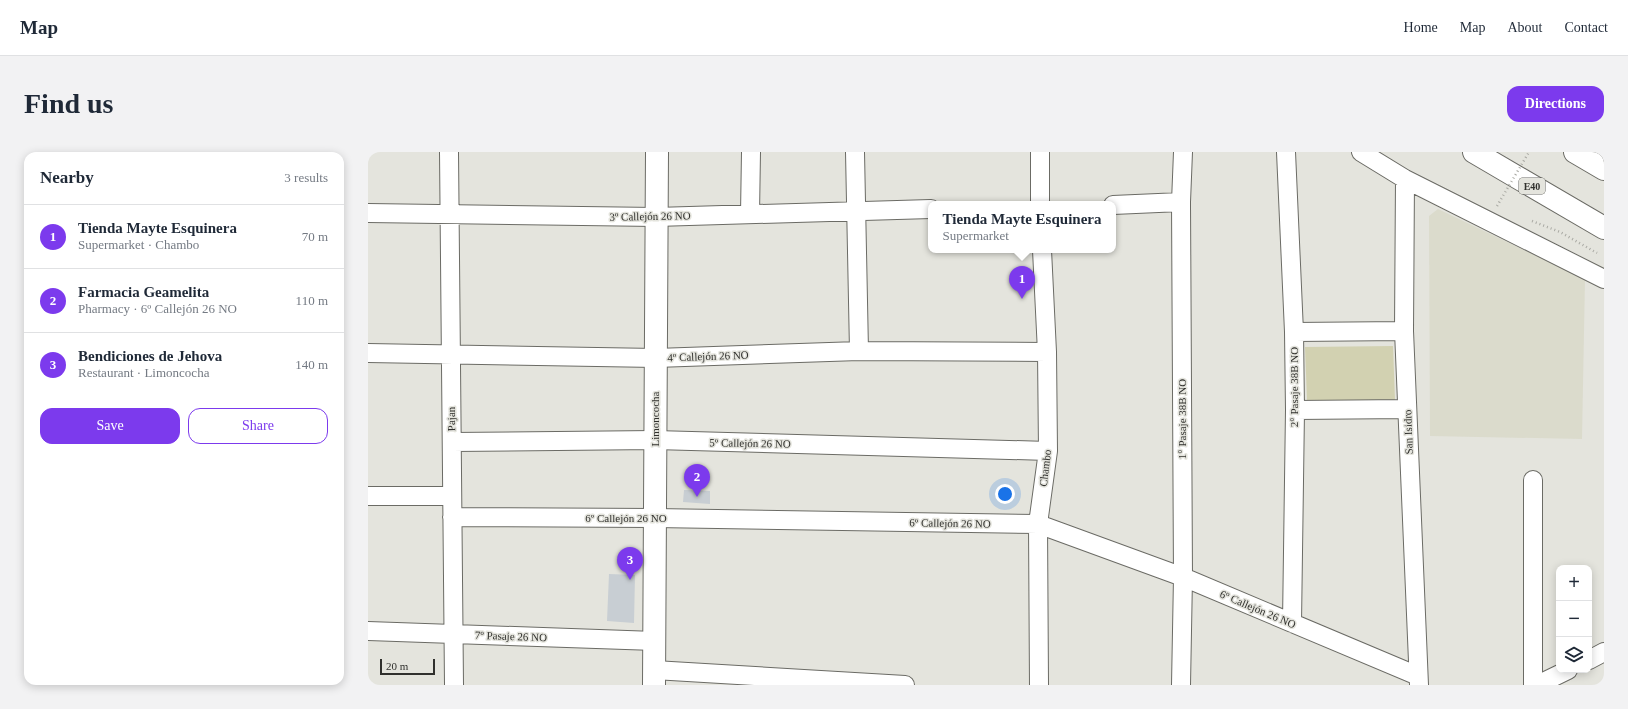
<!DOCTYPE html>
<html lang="en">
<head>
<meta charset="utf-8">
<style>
	:root { --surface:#fff; --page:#f2f2f3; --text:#1f2937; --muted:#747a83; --line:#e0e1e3; --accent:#7c3aed }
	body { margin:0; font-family:"Times New Roman",serif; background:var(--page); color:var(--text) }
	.controls { position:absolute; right:12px; bottom:12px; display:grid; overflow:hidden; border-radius:8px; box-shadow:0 2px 10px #0003 }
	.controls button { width:36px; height:36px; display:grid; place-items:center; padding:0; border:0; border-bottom:1px solid var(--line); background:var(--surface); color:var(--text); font:20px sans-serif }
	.scale { position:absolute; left:12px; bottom:10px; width:55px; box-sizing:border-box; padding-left:4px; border:2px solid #30302d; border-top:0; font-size:11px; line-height:14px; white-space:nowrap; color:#30302d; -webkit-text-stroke:3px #e4e4dd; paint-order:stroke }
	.you { position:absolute; left:637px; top:342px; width:14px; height:14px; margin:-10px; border:3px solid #fff; border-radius:50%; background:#1a73e8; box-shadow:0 0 0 6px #1a73e833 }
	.badge { display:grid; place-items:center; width:26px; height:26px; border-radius:50%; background:var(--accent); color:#fff; font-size:13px; font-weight:700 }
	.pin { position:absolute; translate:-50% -33px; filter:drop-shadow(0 1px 2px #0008) }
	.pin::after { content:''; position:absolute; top:21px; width:14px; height:12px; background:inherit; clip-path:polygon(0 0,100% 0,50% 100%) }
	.popup { position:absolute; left:560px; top:49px; width:188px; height:52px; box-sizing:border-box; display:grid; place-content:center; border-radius:8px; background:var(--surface); filter:drop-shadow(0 1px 3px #0005); font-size:13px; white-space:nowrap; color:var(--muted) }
	.popup b { font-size:15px; color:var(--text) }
	.popup::after { content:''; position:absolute; left:50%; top:100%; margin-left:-8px; border:8px solid transparent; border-top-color:var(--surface) }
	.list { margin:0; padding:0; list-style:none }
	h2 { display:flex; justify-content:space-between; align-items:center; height:52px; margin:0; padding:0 16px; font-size:17px }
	h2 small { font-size:13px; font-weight:400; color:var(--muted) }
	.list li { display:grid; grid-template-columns:26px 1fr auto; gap:12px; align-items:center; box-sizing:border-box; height:64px; padding:0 16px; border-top:1px solid var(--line) }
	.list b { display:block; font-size:15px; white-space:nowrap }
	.list p { margin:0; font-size:13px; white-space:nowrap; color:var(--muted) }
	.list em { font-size:13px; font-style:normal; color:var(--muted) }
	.actions { display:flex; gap:8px; padding:12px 16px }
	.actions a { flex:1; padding:9px 0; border:1px solid var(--accent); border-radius:12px; text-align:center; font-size:14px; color:var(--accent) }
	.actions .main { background:var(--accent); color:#fff }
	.icon { flex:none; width:22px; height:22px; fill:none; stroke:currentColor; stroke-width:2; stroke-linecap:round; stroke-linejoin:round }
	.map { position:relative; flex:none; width:1236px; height:533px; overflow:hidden; border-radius:12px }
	header { display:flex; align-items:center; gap:24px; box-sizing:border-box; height:56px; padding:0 20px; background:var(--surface); border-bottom:1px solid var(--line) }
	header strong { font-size:19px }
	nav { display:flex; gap:22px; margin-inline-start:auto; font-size:14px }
	.intro { display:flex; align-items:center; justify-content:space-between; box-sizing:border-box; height:96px; padding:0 24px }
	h1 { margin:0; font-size:28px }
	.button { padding:10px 18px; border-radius:12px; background:var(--accent); color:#fff; font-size:14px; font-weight:700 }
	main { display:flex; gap:24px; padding:0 24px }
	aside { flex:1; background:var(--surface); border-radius:12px; box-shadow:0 2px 10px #0003 }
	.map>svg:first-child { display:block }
	.built { fill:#dbdbcc }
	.green { fill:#d2d1b1 }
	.building { fill:#c8ced3 }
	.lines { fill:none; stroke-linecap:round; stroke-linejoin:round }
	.minor-casing { stroke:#6b6b65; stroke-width:20 }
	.tertiary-casing { stroke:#6b6b65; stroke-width:24 }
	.trunk-casing { stroke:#6b6b65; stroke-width:24 }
	.path { stroke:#a9a9a3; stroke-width:2.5; stroke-dasharray:1 3; stroke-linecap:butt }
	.minor { stroke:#fff; stroke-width:18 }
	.tertiary { stroke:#fff; stroke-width:22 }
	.trunk { stroke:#fff; stroke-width:22 }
	.path-bridge { stroke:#a9a9a3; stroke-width:2.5; stroke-dasharray:1 3; stroke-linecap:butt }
	.labels { text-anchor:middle; stroke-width:3; stroke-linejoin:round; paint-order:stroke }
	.shield { fill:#e4e4dd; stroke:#666662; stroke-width:1 }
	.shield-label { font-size:10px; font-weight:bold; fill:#30302d }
	.street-label { font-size:11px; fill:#30302d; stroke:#e4e4dd }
</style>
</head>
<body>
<header>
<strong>Map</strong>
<nav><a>Home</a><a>Map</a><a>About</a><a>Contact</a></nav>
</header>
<div class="intro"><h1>Find us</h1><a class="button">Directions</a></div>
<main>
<aside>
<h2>Nearby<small>3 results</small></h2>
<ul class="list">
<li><span class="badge">1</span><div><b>Tienda Mayte Esquinera</b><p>Supermarket · Chambo</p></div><em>70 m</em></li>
<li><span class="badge">2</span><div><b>Farmacia Geamelita</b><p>Pharmacy · 6º Callejón 26 NO</p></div><em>110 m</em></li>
<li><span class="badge">3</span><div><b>Bendiciones de Jehova</b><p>Restaurant · Limoncocha</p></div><em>140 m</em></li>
</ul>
<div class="actions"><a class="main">Save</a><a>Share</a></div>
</aside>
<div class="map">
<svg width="1236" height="533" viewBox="0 0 1236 533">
	<rect width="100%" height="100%" fill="#e4e4dd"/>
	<!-- built -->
	<path class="built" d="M1070 57 1217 127 1214 287 1062 284 1061 64Z"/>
	<!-- green -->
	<path class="green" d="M1025 194 1027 248H939L937 195Z"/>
	<!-- building -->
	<path class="building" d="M316 338 342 339V352L315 350Z
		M241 422 267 423 266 471 239 469Z"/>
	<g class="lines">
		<!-- minor casing -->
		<g class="minor-casing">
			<path id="minor" d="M81 0 86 533
				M487 0 491 199
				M672 0V52
				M918 0 926 180 927 258 924 471
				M993 0 1037 27 1236 127
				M1037 27 1036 179 1051 533
				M745 53 813 50
				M0 61 288 65 563 57
				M382 62 383 0
				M926 180 1036 179
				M0 201 288 206 491 199 679 200
				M927 258 1039 257
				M84 290 287 288 680 299
				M1165 328V533
				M0 344H84
				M84 365 287 366 670 372 815 425 1050 524
				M0 479 287 489
				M1221 508 1236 500
				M286 518 537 533
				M671 533 670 372 680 299 679 200 674 98
				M813 533 815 425 813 50 815 0
				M1169 533 1200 518"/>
		</g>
		<!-- tertiary casing -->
		<g class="tertiary-casing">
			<path id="tertiary" d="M286 533 289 0"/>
		</g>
		<!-- trunk casing -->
		<g class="trunk-casing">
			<path id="trunk" d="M1106 0 1236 76
				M1207 0 1236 17"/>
		</g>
		<!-- path -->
		<path class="path" d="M1164 69 1192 80 1229 101"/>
		<!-- minor -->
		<use href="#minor" class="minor"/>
		<!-- tertiary -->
		<use href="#tertiary" class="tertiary"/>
		<!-- trunk -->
		<use href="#trunk" class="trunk"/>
		<!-- path-bridge -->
		<path class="path-bridge" d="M1129 54 1161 0"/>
	</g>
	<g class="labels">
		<!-- shield labels -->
		<rect class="shield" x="1151" y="26" width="26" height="16" rx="3"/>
		<g class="shield-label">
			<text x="1164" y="38">E40</text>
		</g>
		<!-- street labels -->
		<g class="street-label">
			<text transform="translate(282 64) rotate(-1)" y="4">3º Callejón 26 NO</text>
			<text transform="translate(340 204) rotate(-2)" y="4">4º Callejón 26 NO</text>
			<text transform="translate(926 235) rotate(-90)" y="4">2° Pasaje 38B NO</text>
			<text transform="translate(83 267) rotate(-91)" y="4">Pajan</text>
			<text transform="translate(287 267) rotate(-90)" y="4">Limoncocha</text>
			<text transform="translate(814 267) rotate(-90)" y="4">1° Pasaje 38B NO</text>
			<text transform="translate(1040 280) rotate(-92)" y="4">San Isidro</text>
			<text transform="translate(382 291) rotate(1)" y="4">5º Callejón 26 NO</text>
			<text transform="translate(677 316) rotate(-83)" y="4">Chambo</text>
			<text x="258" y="370">6º Callejón 26 NO</text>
			<text transform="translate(582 371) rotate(1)" y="4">6º Callejón 26 NO</text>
			<text transform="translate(890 457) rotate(23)" y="4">6º Callejón 26 NO</text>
			<text transform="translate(143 484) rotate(2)" y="4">7º Pasaje 26 NO</text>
		</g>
	</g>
</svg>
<div class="controls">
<button>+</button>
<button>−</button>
<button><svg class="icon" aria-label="layers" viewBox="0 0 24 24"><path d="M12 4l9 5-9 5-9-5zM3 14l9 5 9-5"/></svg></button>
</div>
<div class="scale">20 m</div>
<div class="you"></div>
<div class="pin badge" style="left:654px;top:147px">1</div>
<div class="popup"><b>Tienda Mayte Esquinera</b>Supermarket</div>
<div class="pin badge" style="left:329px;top:345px">2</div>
<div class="pin badge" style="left:262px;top:428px">3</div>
</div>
</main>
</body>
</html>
